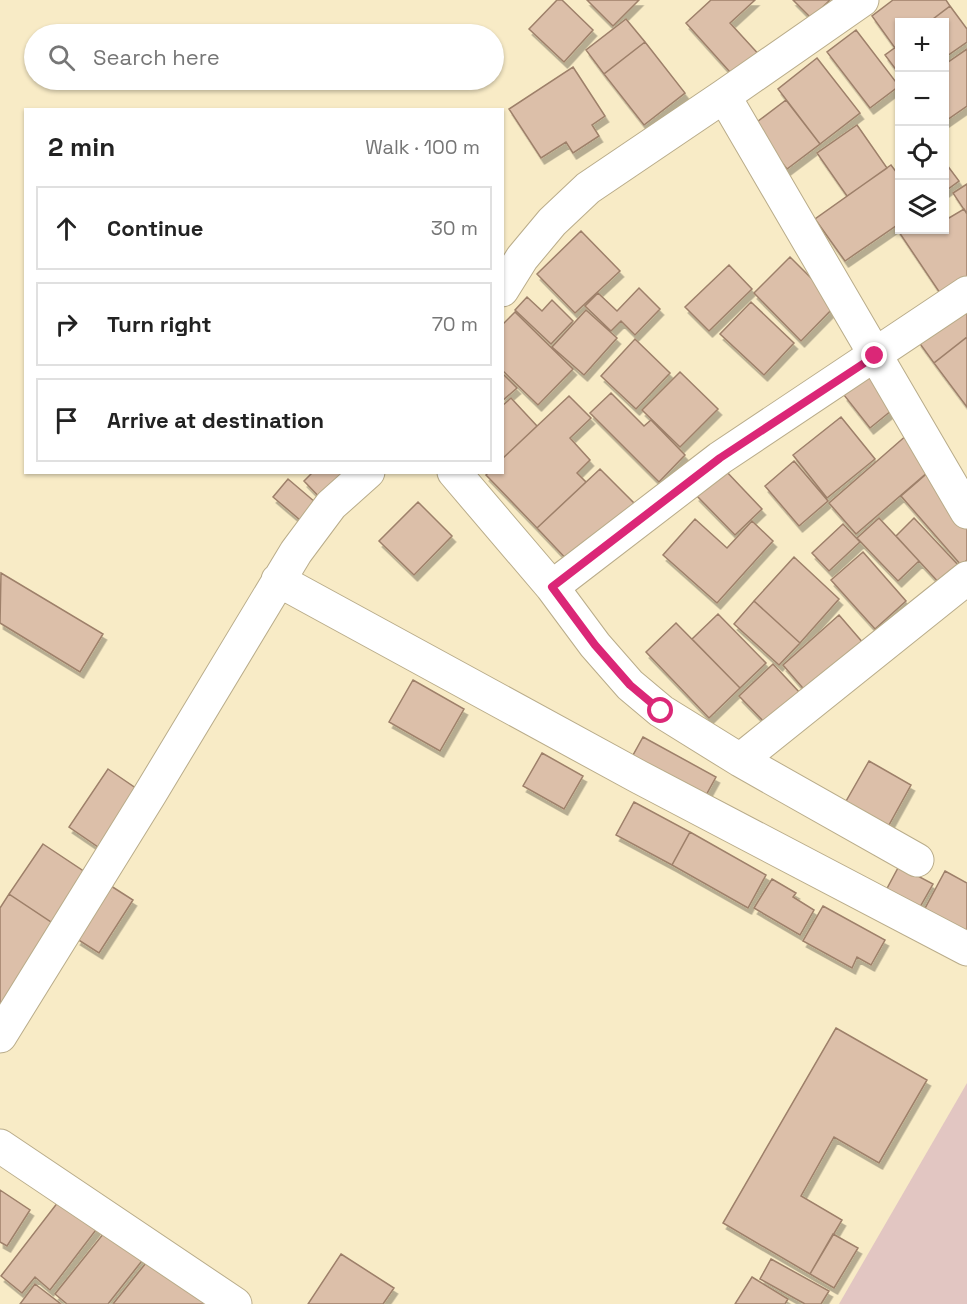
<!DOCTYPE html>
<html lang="en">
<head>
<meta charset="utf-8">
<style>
	:root { --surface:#fff; --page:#f6f6f6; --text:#222; --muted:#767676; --line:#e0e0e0 }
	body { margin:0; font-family:"Space Grotesk",sans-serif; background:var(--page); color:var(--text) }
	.controls { position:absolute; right:18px; top:18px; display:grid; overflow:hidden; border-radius:0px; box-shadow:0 2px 4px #0004 }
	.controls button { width:54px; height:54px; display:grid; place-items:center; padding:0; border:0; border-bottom:2px solid var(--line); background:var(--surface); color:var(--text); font:30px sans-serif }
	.stop { position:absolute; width:18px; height:18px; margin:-14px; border:4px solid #db2777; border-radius:50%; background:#fff }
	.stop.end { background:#db2777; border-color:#fff; box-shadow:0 2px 6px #0008 }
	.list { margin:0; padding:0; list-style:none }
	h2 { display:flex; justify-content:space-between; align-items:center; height:78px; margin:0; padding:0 24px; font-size:26px }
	h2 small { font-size:20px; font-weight:400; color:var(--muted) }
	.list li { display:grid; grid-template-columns:39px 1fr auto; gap:18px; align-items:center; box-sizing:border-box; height:84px; margin:0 12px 12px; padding:0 12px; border:2px solid var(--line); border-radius:0px }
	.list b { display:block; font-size:22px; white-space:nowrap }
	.list em { font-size:20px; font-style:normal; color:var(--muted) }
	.icon { flex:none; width:33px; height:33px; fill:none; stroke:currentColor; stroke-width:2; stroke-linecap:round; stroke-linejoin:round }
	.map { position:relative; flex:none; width:967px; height:1304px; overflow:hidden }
	.search { position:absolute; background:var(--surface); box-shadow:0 2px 4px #0004; left:24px; top:24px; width:480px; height:66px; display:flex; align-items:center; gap:15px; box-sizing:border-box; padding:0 21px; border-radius:33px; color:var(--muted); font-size:22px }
	.panel { position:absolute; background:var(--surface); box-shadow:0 2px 4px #0004; left:24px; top:108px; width:480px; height:366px; border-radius:0px }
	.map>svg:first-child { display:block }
	.green { fill:#e2c6c2 }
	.building { fill:#dcbfa9; stroke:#9e806a; stroke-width:1.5; filter:url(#shadow) }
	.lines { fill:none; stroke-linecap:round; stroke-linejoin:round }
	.minor-casing { stroke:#b9ac8a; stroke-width:35 }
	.minor { stroke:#fff; stroke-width:33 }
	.route { stroke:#db2777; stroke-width:8 }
</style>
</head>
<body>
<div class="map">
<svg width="967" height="1304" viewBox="0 0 967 1304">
	<defs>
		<filter id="shadow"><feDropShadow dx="3.5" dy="6" stdDeviation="0" flood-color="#0004"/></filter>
	</defs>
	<rect width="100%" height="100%" fill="#f8ebc6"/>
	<!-- green -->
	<path class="green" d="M967 1083V1304H839Z"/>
	<!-- building -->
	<path class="building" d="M557 0H562L593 30 564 62 529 29Z
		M587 0H639L613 26Z
		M711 0H755L730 23 763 59 738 81 686 23Z
		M793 0H830L811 18Z
		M893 0H946L950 6 929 22H900V44L895 48 872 16Z
		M950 6 967 29V42L944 58V22H929Z
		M626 19 645 42 604 74 586 50Z
		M856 30 899 86 870 108 827 52Z
		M645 42 685 93 644 125 604 74Z
		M900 44V75L885 55Z
		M967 49V106L944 122V65Z
		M817 58 860 113 820 144 778 89Z
		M573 67 605 116 592 125 599 136 573 153 566 142 541 158 509 109Z
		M786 100 820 144 787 169 753 125Z
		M857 125 887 168 847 196 817 153Z
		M944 161 959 181 944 192Z
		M891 165 900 177V223L845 261 815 219Z
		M967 184V214L953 193Z
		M964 209 967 214V284L944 299 897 229 944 230V211L949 218Z
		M581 231 620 271 575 313 537 274Z
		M790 257 837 304 801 341 754 293Z
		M729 265 752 289 709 331 685 307Z
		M639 288 660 309 635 335 621 321 611 331 585 306 598 293 617 311Z
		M527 297 542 311 552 300 573 321 551 344 515 310Z
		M751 302 794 343 764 375 720 334Z
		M967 304V337L934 363 918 341Z
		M586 310 617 338 584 375 552 347Z
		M515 312 573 369 538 405 502 370V325Z
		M967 337V407L934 363Z
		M635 339 670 373 636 409 601 376Z
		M680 372 718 409 680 447 642 410Z
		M502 373 517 388 502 401Z
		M872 374 897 406 870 428 844 395Z
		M611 393 644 426 651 420 685 455 659 482 590 413Z
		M569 396 591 418 570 438 590 460 577 473 586 482 537 528 486 475 489 472H502V459Z
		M511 398 537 426 502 459V406Z
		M841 417 875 459 827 498 793 455Z
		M908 434 936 465 856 534 829 503Z
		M794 461 828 501 799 526 765 486Z
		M600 469 636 505 572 565 537 528Z
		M724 469 762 509 735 535 696 495Z
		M931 470 967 527V560L961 565 901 496Z
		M313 472H356L324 502 304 481Z
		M288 479 315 502 300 520 273 497Z
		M418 502 452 536 414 575 379 541Z
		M879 518 919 561 898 581 857 538Z
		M914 518 960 567 941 585 896 536Z
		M695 519 727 548 752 521 773 541 717 603 663 555Z
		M843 524 860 542 829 571 812 553Z
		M863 552 906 601 875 629 831 580Z
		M794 557 839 599 800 643 754 601Z
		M1 573 103 634 80 672 0 623Z
		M754 601 800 643 779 665 734 624Z
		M718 614 766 663 740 688 692 639Z
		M839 615 864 644 808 694 783 665Z
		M676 623 740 688 709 718 646 652Z
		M773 664 800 693 766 724 739 696Z
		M413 680 464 709 440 751 389 722Z
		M643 737 716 777 700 806 627 766Z
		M542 753 583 776 564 809 523 786Z
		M869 761 911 785 884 834 841 810Z
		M108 769 140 791 101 849 69 827Z
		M634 802 690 832 672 865 616 835Z
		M690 832 766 875 748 908 672 865Z
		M43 844 91 876 57 926 9 894Z
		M899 866 933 884 916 914 883 896Z
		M945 871 967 883V939L922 914Z
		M772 879 796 893 793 897 814 910 800 935 754 908Z
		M111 886 133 900 99 953 77 939Z
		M9 894 57 926 0 1012V908Z
		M823 906 885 940 871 965 857 957 852 968 803 941Z
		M836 1028 927 1080 879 1163 834 1137 801 1196 842 1220 810 1274 723 1223Z
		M0 1190 30 1210 7 1246 0 1242Z
		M65 1193 102 1222 50 1290 35 1277 22 1293 1 1276Z
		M108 1228 145 1257 108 1304H67L55 1294Z
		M833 1234 858 1248 834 1288 810 1274Z
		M154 1253 206 1304H113Z
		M341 1254 394 1288 383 1304H308Z
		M771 1259 829 1291 821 1304H805L760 1279Z
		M752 1277 788 1299 785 1304H735Z
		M35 1284 61 1304H20Z"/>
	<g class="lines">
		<!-- minor casing -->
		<g class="minor-casing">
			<path id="minor" d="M724 96 967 512
				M502 290 522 258 552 222 588 188 724 96 862 0
				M454 472 552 587 595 645 630 685 661 711 740 760 917 860
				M278 580 639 777 967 949
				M552 587 720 458 967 293
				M740 760 967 578
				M0 1036 150 794 296 552 331 505 368 472
				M0 1146 235 1304"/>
		</g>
		<!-- minor -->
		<use href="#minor" class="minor"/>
	</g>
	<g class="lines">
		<!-- route -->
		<path class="route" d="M661 711 630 685 595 645 552 587 720 458 875 356"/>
	</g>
</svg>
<div class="controls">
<button>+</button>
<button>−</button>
<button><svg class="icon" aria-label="locate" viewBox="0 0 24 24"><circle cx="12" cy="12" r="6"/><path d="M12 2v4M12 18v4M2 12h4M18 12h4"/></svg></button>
<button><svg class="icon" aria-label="layers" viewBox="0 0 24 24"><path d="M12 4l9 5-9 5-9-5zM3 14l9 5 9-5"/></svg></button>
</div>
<div class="stop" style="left:661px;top:711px"></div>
<div class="stop end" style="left:875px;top:356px"></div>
<div class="search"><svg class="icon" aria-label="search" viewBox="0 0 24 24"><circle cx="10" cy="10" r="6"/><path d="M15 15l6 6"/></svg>Search here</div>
<section class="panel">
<h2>2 min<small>Walk · 100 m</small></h2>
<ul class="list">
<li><svg class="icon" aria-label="ahead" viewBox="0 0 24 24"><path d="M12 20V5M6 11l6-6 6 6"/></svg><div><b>Continue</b></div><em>30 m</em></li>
<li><svg class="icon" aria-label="right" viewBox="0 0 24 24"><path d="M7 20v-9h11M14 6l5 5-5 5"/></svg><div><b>Turn right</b></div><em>70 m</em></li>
<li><svg class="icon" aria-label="arrive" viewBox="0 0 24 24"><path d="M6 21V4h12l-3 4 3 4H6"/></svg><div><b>Arrive at destination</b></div></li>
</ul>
</section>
</div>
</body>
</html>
